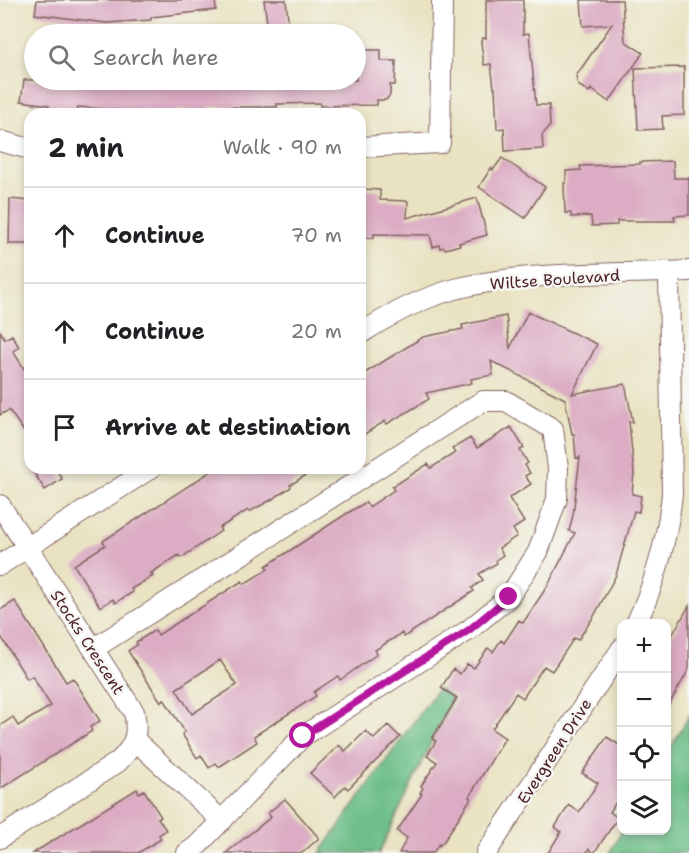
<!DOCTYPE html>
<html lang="en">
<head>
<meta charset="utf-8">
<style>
	:root { --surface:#fff; --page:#f6f6f6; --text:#202124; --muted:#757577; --line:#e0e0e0 }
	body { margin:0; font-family:"Shantell Sans",sans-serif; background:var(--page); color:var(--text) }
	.controls { position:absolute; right:18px; bottom:18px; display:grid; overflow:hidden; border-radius:12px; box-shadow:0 3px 9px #0003 }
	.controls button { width:54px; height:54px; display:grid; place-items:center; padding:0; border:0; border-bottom:2px solid var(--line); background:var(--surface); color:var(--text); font:30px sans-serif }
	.stop { position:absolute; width:18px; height:18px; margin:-14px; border:4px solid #b5179e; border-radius:50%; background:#fff }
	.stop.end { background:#b5179e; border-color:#fff; box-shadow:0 2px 6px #0008 }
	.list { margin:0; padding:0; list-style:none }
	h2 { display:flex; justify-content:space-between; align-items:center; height:78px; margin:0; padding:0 24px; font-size:26px }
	h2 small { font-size:20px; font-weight:400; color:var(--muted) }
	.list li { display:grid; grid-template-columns:39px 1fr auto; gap:18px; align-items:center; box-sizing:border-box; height:96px; padding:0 24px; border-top:2px solid var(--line) }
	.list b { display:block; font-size:22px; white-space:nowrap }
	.list em { font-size:20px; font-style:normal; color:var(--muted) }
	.icon { flex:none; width:33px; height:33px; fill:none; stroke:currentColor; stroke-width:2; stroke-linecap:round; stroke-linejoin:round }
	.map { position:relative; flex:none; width:689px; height:853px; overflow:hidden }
	.search { position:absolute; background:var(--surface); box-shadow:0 3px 9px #0003; left:24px; top:24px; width:342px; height:66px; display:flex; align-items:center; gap:15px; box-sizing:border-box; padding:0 21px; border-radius:33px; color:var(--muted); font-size:22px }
	.panel { position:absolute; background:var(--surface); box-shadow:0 3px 9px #0003; left:24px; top:108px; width:342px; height:366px; border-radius:18px }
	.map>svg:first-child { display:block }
	.forest { fill:#6ebf8a; stroke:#5c6f5a; stroke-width:1.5 }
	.building { fill:#dbacc3; fill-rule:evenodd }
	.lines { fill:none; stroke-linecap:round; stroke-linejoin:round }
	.minor-casing { stroke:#826460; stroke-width:22 }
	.minor { stroke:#fff; stroke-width:20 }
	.route { stroke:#b5179e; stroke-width:8 }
	.labels { text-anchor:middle; stroke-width:5; stroke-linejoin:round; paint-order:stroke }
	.street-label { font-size:16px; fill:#4a1f2b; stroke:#f6f6f2 }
</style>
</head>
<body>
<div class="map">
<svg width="689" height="853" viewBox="0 0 689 853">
	<rect width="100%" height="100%" fill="#f6f6f2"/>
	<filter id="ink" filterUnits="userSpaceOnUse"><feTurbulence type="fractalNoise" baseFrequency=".0167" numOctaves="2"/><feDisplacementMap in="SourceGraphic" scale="12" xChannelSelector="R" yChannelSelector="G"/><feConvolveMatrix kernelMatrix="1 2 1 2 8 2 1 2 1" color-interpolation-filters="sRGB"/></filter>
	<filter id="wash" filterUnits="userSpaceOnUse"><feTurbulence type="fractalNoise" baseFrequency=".008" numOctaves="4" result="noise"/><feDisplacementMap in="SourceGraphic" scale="24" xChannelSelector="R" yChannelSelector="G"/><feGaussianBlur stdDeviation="1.35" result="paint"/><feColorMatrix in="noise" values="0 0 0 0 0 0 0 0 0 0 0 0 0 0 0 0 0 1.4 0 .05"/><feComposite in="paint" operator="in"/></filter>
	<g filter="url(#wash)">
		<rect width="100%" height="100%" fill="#e9e3c2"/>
		<!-- forest -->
		<path class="forest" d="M438 688 452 698 379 853H320Z
			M689 716V853H610L622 831 666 830 667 754Z"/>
		<g id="blocks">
			<!-- building -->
			<path class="building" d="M37 0H215L216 10 151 17V20L106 23 35 14Z
				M264 0H286L289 28 268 31Z
				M486 0H523V34L529 33 536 105H549L550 126 542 135 543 149 505 151 504 128 497 129 495 88H494L491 64 484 65 481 42 482 38H486Z
				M581 0H622L625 41 643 53 609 102 591 89 589 92 578 85 576 76 612 24 583 26Z
				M356 50H381V61H396L395 85H390V95L386 100H377V105L320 106V103L277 104V107H208V111L177 110 173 114 78 107 77 113 56 111 50 108 48 105 21 101 24 80H98L131 82V80H356Z
				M684 67V115L662 116 663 129 638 130 635 68Z
				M502 158 545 187 525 218 479 187 491 168 493 170Z
				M673 161 674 178H689V215L674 216 675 221H617V225L592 226 591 216 571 217V213H565L564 183H566V171L581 170 580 166 640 164V162Z
				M360 189 380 190V200L408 201 407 218 477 198 487 235 459 243 460 245 445 249 444 247 440 248 439 245 433 247 430 235 374 234V238L360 237Z
				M10 199 30 201V244H9Z
				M528 312 597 344 572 394 625 384 633 422H629L634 473 632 494 641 496 639 512 634 511 616 575 594 616 578 640 574 638 552 671 544 666 523 698 516 693 492 729 505 738 469 797 471 798 444 841 440 845 439 844 433 853H399L407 838 397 831 422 794 420 793 423 788 421 786 437 762 427 756 436 741 432 739 457 698 441 688 453 669 460 674 467 664 474 668 488 648 493 652 501 640 504 643 519 620 523 623 548 585 575 533 569 531 573 515 580 457 576 458 574 434H572L565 399 491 361 493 375 471 379 472 383 426 393 429 399 387 424 385 421 360 437V376L423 337 463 329 462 325 506 316 510 348Z
				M0 331 5 339 12 335 19 347 13 351 30 378V440L9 410 0 415Z
				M511 427 524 448 520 450 528 463 525 465 530 473 525 476 531 484 509 498 524 522 513 529 517 536 499 548 503 555 496 560 497 563 479 574 483 580 472 588 474 591 404 637 402 633 375 650 377 654 340 680 338 676 314 692 316 696 254 736 257 742 219 767 216 763 209 768 201 755 197 758 182 734 185 732 164 699 161 702 128 651 137 645 136 642 155 630 158 635 242 581 244 584 268 569 266 566 346 514 366 502 369 507 394 490 392 487 428 464 431 468 455 453 452 449 470 438 477 448ZM220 660 237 685 192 714 176 689Z
				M31 468H56L62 479 45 490Z
				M216 468H317L290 485 291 487 271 500 249 512 248 510 219 528 221 531 181 558 179 555 151 573 153 576 131 589 133 592 115 603 113 599 100 607 74 565 105 545 103 541Z
				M15 601 66 682 73 678 100 721 90 727 92 731 0 789V726L13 717 18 726 51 706 32 676 27 679 0 635V610Z
				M689 606V669L666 710V646Z
				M388 725 400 737 348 789 345 786 335 797 310 773 339 745 345 751 366 731 374 739Z
				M607 737 621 746V794L610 812 618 818 594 853 589 849 586 853H548L561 832 555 827 569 805 579 812 598 783 582 773Z
				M137 789 139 793 144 790 161 817 158 818 166 830 159 835 161 839 138 853H33Z
				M285 799 319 838 302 853H226L271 817 268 813Z"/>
		</g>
	</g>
	<g filter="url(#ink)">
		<use href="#blocks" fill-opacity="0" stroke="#826460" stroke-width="1.5"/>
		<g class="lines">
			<!-- minor casing -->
			<g class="minor-casing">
				<path id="minor" d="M0 141 30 149
					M360 147 440 143 442 0
					M360 334C389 315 422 298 455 289 530 270 612 275 689 271
					M0 505 134 712C139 736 134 746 118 762L0 838
					M0 565 151 468
					M636 624C656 581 667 541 672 494L669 272
					M93 649 483 401H506L553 429 558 468 557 499 538 552 509 597 469 630 303 736 197 846 187 853
					M135 740 222 821
					M486 853 622 648"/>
			</g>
			<!-- minor -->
			<use href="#minor" class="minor"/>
		</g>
	</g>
	<g class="lines" filter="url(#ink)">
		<!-- route -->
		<path class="route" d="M303 736 469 630 509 597"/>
	</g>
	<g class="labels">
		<!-- street labels -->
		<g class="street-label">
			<text transform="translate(555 279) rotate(-4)" y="6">Wiltse Boulevard</text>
			<text transform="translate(88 642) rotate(57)" y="6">Stocks Crescent</text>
			<text transform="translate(554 751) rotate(-57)" y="6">Evergreen Drive</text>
		</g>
	</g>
</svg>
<div class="controls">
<button>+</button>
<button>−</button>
<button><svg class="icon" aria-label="locate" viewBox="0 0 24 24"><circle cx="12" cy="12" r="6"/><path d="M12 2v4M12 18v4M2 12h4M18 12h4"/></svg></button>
<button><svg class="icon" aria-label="layers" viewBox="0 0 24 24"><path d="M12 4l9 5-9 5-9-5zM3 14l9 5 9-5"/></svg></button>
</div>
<div class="stop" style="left:303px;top:736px"></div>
<div class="stop end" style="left:509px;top:597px"></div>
<div class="search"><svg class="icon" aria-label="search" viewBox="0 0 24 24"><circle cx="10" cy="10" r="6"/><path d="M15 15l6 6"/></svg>Search here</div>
<section class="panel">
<h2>2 min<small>Walk · 90 m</small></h2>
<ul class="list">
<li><svg class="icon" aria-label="ahead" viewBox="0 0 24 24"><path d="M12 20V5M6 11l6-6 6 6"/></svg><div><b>Continue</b></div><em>70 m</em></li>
<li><svg class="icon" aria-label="ahead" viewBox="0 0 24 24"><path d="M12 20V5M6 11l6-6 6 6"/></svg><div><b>Continue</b></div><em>20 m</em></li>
<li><svg class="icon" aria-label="arrive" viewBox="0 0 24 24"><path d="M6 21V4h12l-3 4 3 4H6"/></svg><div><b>Arrive at destination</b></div></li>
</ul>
</section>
</div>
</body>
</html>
